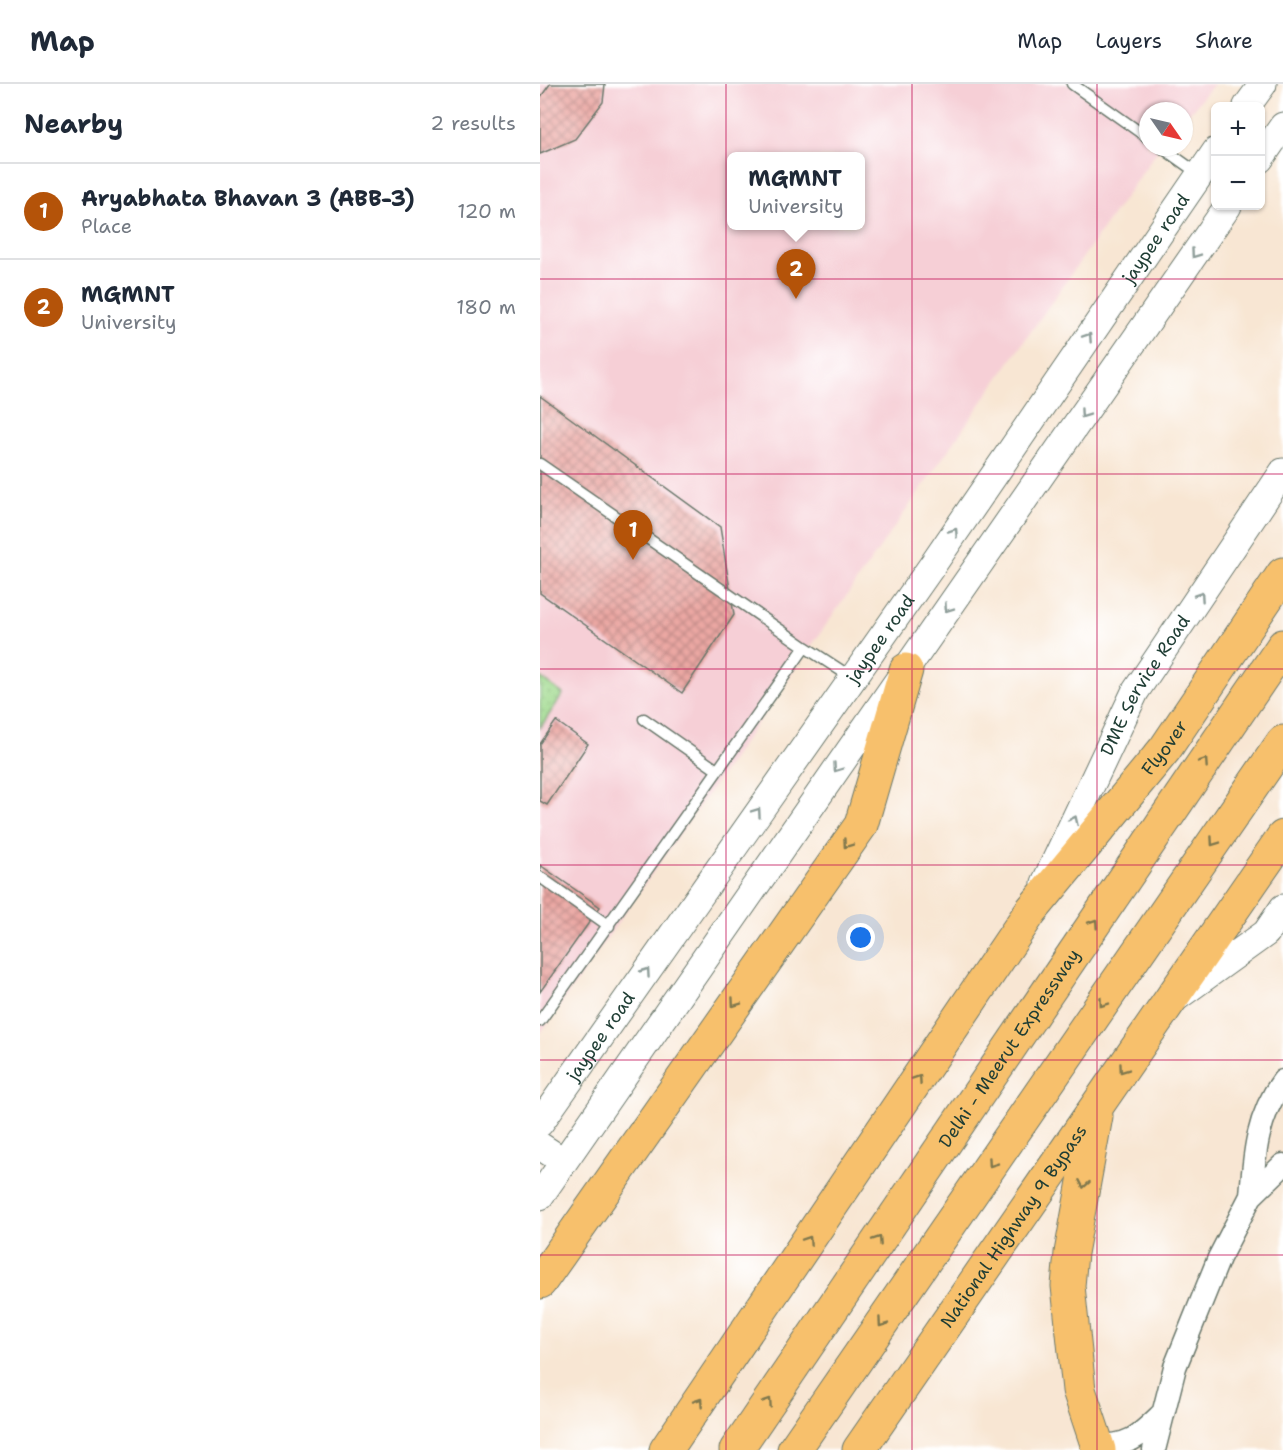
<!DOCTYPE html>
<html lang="en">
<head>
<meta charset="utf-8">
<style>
	:root { --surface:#fff; --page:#f2f2f3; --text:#1f2937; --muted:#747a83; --line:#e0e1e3; --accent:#b45309 }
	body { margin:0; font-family:"Shantell Sans",sans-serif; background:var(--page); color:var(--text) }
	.controls { position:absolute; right:18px; top:18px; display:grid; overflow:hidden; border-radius:9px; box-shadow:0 2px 4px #0004 }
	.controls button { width:54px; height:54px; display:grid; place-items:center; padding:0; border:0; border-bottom:2px solid var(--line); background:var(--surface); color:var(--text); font:30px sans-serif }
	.compass { position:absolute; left:599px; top:18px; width:54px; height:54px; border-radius:50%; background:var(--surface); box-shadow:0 2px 4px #0004; rotate:124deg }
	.you { position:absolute; left:321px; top:854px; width:21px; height:21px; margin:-15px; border:4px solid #fff; border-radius:50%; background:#1a73e8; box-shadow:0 0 0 9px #1a73e833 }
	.badge { display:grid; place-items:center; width:39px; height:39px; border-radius:50%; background:var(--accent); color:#fff; font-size:20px; font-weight:700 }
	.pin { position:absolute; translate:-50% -50px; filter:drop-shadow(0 2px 3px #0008) }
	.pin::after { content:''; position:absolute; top:32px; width:21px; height:18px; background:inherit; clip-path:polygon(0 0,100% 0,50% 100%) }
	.popup { position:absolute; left:187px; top:68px; width:138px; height:78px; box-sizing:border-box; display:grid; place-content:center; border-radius:9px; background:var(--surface); filter:drop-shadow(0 2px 4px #0005); font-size:20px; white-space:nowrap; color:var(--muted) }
	.popup b { font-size:22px; color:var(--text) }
	.popup::after { content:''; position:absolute; left:50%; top:100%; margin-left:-12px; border:12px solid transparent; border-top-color:var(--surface) }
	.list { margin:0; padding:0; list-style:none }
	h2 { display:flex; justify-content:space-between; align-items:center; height:78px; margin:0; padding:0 24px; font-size:26px }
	h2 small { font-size:20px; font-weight:400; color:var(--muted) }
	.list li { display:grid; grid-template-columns:39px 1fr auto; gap:18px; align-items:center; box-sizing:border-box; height:96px; padding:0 24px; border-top:2px solid var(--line) }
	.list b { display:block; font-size:22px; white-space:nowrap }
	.list p { margin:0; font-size:20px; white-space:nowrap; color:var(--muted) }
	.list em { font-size:20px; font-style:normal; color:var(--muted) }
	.map { position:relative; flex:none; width:743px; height:1366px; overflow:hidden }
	header { display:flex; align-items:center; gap:36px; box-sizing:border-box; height:84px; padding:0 30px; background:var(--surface); border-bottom:2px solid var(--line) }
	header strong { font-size:28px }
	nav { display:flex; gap:33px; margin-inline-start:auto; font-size:21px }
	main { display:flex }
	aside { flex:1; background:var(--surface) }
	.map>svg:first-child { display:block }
	.built { fill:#f6cfd6; fill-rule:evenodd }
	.grass { fill:url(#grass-dots); stroke:#5f8b60; stroke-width:1.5 }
	.building { fill:url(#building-cross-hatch) }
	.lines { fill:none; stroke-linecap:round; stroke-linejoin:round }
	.service-casing { stroke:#6b786c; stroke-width:13 }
	.minor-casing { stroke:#6b786c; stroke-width:25 }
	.tertiary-casing { stroke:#6b786c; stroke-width:29 }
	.trunk-casing { stroke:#6b786c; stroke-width:35 }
	.motorway-casing { stroke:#6b786c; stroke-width:35 }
	.service { stroke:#fff; stroke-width:10 }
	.minor { stroke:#fff; stroke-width:22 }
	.tertiary { stroke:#fff; stroke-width:27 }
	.trunk { stroke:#f7c06c; stroke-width:33 }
	.motorway { stroke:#f7c06c; stroke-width:33 }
	.oneway { stroke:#8f9e9a }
	.oneway2 { stroke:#80784d }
	.grid { fill:none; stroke:#c2185b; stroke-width:1.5; stroke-opacity:0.55 }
	.labels { text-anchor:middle; stroke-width:5; stroke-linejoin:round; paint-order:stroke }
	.street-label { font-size:18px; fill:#1f3d34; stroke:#fff }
</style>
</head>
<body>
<header>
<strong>Map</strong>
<nav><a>Map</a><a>Layers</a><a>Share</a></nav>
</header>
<main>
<aside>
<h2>Nearby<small>2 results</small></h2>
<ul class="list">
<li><span class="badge">1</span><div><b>Aryabhata Bhavan 3 (ABB-3)</b><p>Place</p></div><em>120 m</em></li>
<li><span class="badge">2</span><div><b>MGMNT</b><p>University</p></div><em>180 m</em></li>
</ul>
</aside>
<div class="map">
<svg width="743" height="1366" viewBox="0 0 743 1366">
	<defs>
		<pattern id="grass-dots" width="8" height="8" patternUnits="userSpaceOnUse" patternTransform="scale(1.5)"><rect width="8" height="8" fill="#9fd98c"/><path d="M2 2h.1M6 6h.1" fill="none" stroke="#88bb79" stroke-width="1.8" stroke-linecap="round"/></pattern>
		<pattern id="building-cross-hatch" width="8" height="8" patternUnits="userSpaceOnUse" patternTransform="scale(1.5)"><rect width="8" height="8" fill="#eba7a3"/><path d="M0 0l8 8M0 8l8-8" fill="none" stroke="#be8986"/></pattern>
	</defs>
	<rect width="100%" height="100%" fill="#fff"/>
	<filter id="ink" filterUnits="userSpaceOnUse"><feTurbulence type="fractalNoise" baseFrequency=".0167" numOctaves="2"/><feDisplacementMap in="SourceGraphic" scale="12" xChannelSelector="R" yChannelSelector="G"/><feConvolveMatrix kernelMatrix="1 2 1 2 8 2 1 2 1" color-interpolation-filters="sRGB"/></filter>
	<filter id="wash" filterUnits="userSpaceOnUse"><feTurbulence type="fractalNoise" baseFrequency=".008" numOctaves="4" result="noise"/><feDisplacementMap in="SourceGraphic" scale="24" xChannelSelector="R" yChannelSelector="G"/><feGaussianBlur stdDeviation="1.35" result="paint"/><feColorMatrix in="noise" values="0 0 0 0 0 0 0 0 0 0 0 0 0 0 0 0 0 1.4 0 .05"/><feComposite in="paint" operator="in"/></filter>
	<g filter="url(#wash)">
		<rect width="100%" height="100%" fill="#f8e6d3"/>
		<!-- built -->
		<path class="built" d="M0 0H674L644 35V27H608V63H620L0 950ZM192 73H320V142H192Z"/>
		<!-- grass -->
		<path class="grass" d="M0 593 23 610 0 644Z"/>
		<g id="blocks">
			<!-- building -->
			<path class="building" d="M10 0H65L63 18 35 55 0 70V14Z
				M0 312 180 443 194 531 142 609 0 509Z
				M16 637 48 660 7 721 0 717V660Z
				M0 781 60 823 0 908Z"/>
		</g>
	</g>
	<g filter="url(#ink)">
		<use href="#blocks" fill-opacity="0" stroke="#6b786c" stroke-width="1.5"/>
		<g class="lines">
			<!-- service casing -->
			<g class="service-casing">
				<path id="service" d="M532 0 608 54
					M621 63 659 90
					M0 380 265 563 0 937
					M265 563 311 593
					M104 635 177 686
					M0 793 69 842"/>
			</g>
			<!-- minor casing -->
			<g class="minor-casing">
				<path id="minor" d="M711 1112C714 1071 717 1032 743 997
					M557 1362C590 1362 598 1353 621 1331
					M614 1366 635 1283 679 1174 711 1112 743 1081"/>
			</g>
			<!-- tertiary casing -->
			<g class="tertiary-casing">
				<g id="tertiary">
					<path d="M707 22 723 0"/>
					<path d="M720 75 743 42"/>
					<path id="s1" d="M505 799 595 608 743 388"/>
					<path d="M637 913 726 849 743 824"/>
					<path id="s2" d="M0 1039 394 479 676 67"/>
					<path d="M0 1062 23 1077"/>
					<path d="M0 1112 688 122"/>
				</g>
			</g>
			<!-- trunk casing -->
			<g class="trunk-casing">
				<g id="trunk">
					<path d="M556 1032 531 1169 528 1202 539 1306 559 1366"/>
					<path d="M0 1198 321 741 366 586"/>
					<path id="s3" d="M126 1366 491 827 625 665 743 490"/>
					<path id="s4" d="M319 1366 743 753"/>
				</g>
			</g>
			<!-- motorway casing -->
			<g class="motorway-casing">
				<g id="motorway">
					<path id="s5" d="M196 1366 743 562"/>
					<path d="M254 1366 743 658"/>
				</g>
			</g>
			<!-- service -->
			<use href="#service" class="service"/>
			<!-- minor -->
			<use href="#minor" class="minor"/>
			<!-- tertiary -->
			<use href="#tertiary" class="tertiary"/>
			<!-- trunk -->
			<use href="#trunk" class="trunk"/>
			<!-- motorway -->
			<use href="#motorway" class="motorway"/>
		</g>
		<!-- one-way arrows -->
		<defs><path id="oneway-chevron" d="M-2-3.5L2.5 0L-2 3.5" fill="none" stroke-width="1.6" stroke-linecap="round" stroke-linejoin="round" transform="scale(1.5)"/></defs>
		<g class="oneway">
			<use href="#oneway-chevron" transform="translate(655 170) rotate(125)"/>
			<use href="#oneway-chevron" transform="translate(548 253) rotate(-56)"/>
			<use href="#oneway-chevron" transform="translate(544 330) rotate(125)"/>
			<use href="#oneway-chevron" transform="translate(414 448) rotate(-56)"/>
			<use href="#oneway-chevron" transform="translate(660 512) rotate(-56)"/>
			<use href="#oneway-chevron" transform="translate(408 524) rotate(125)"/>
			<use href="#oneway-chevron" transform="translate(297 684) rotate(125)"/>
			<use href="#oneway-chevron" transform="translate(217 728) rotate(-55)"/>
			<use href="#oneway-chevron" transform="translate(534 736) rotate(-65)"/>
			<use href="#oneway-chevron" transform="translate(106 888) rotate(-55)"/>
		</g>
		<g class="oneway2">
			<use href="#oneway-chevron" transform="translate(664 678) rotate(-56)"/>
			<use href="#oneway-chevron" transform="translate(674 758) rotate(125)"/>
			<use href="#oneway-chevron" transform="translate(307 760) rotate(125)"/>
			<use href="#oneway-chevron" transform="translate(554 839) rotate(-56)"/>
			<use href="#oneway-chevron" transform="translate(195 919) rotate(125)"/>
			<use href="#oneway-chevron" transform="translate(563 919) rotate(125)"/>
			<use href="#oneway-chevron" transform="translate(583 985) rotate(125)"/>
			<use href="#oneway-chevron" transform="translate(378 995) rotate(-56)"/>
			<use href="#oneway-chevron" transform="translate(452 1079) rotate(125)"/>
			<use href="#oneway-chevron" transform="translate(544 1100) rotate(100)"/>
			<use href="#oneway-chevron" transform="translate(268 1156) rotate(-56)"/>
			<use href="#oneway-chevron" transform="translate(338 1156) rotate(-56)"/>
			<use href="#oneway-chevron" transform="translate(342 1239) rotate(125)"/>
			<use href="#oneway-chevron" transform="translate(159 1318) rotate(-56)"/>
			<use href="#oneway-chevron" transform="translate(228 1318) rotate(-56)"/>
		</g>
	</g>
	<!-- grid -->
	<path class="grid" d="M186 0V1366M372 0V1366M557 0V1366M0 195H743M0 390H743M0 585H743M0 781H743M0 976H743M0 1171H743"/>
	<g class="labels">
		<!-- street labels -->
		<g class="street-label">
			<text dy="6" stroke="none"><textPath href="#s2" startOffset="1078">jaypee road</textPath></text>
			<text dy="6" stroke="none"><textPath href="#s2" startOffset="592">jaypee road</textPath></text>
			<text dy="6" stroke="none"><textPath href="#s1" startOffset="222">DME Service Road</textPath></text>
			<text dy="6" stroke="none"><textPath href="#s3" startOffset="862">Flyover</textPath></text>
			<text dy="6" stroke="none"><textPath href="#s2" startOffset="106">jaypee road</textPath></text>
			<text dy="6" stroke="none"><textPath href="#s5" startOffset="486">Delhi - Meerut Expressway</textPath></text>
			<text dy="6" stroke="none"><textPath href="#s4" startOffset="272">National Highway 9 Bypass</textPath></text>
		</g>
	</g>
</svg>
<div class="controls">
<button>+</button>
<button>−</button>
</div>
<svg class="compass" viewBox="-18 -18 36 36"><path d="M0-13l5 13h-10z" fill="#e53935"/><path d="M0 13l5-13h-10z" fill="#747a83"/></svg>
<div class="you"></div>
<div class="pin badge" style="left:93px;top:476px">1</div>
<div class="pin badge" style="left:256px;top:215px">2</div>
<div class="popup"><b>MGMNT</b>University</div>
</div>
</main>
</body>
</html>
